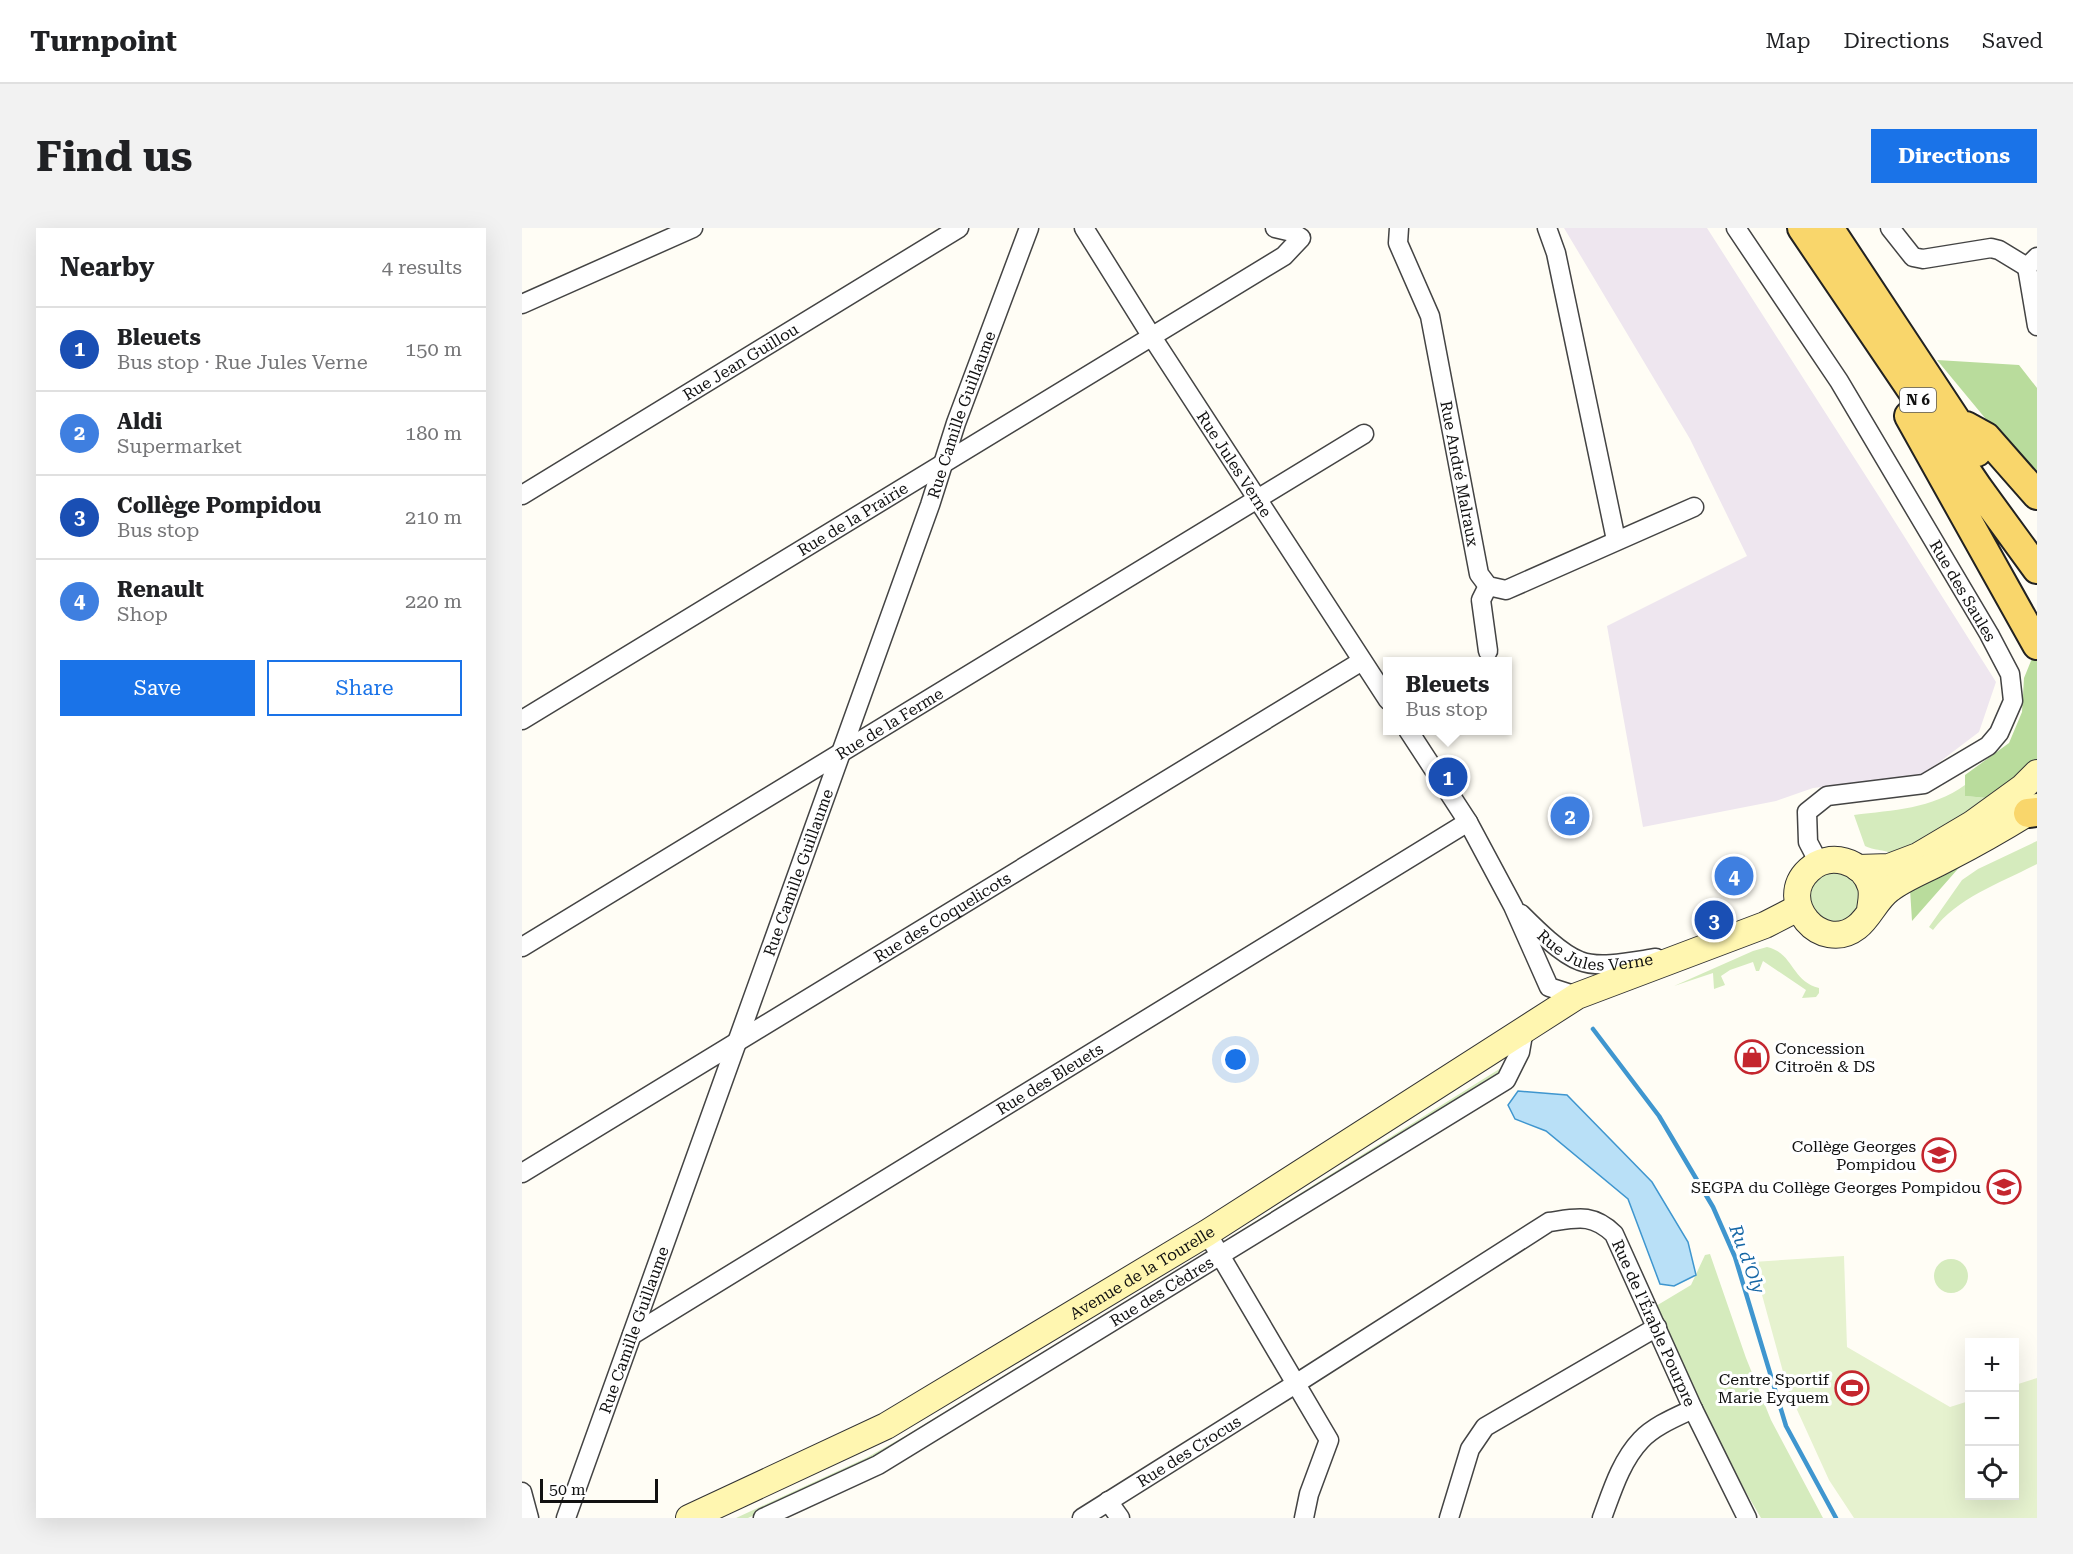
<!DOCTYPE html>
<html lang="en">
<head>
<meta charset="utf-8">
<style>
	:root { --surface:#fff; --page:#f2f2f2; --text:#202124; --muted:#757577; --line:#e0e0e0; --accent:#1a73e8 }
	body { margin:0; font-family:"Roboto Serif",serif; background:var(--page); color:var(--text) }
	.controls { position:absolute; right:18px; bottom:18px; display:grid; overflow:hidden; border-radius:0px; box-shadow:0 6px 24px #0002 }
	.controls button { width:54px; height:54px; display:grid; place-items:center; padding:0; border:0; border-bottom:2px solid var(--line); background:var(--surface); color:var(--text); font:30px sans-serif }
	.scale { position:absolute; left:18px; bottom:15px; width:118px; box-sizing:border-box; padding-left:6px; border:3px solid #111; border-top:0; font-size:16px; line-height:21px; white-space:nowrap; color:#111; -webkit-text-stroke:4px #fff; paint-order:stroke }
	.you { position:absolute; left:714px; top:832px; width:21px; height:21px; margin:-15px; border:4px solid #fff; border-radius:50%; background:#1a73e8; box-shadow:0 0 0 9px #1a73e833 }
	.badge { display:grid; place-items:center; width:39px; height:39px; border-radius:50%; background:var(--accent); color:#fff; font-size:20px; font-weight:700 }
	.pin { position:absolute; translate:-50% -50%; border:3px solid #fff; box-shadow:0 2px 6px #0006 }
	.popup { position:absolute; left:861px; top:429px; width:129px; height:78px; box-sizing:border-box; display:grid; place-content:center; border-radius:0px; background:var(--surface); filter:drop-shadow(0 2px 4px #0005); font-size:20px; white-space:nowrap; color:var(--muted) }
	.popup b { font-size:22px; color:var(--text) }
	.popup::after { content:''; position:absolute; left:50%; top:100%; margin-left:-12px; border:12px solid transparent; border-top-color:var(--surface) }
	.list { margin:0; padding:0; list-style:none }
	h2 { display:flex; justify-content:space-between; align-items:center; height:78px; margin:0; padding:0 24px; font-size:26px }
	h2 small { font-size:20px; font-weight:400; color:var(--muted) }
	.list li { display:grid; grid-template-columns:39px 1fr auto; gap:18px; align-items:center; box-sizing:border-box; height:84px; padding:0 24px; border-top:2px solid var(--line) }
	.list b { display:block; font-size:22px; white-space:nowrap }
	.list p { margin:0; font-size:20px; white-space:nowrap; color:var(--muted) }
	.list em { font-size:20px; font-style:normal; color:var(--muted) }
	.actions { display:flex; gap:12px; padding:18px 24px }
	.actions a { flex:1; padding:14px 0; border:2px solid var(--accent); border-radius:0px; text-align:center; font-size:21px; color:var(--accent) }
	.actions .main { background:var(--accent); color:#fff }
	.icon { flex:none; width:33px; height:33px; fill:none; stroke:currentColor; stroke-width:2; stroke-linecap:round; stroke-linejoin:round }
	.map { position:relative; flex:none; width:1515px; height:1290px; overflow:hidden; border-radius:0px }
	header { display:flex; align-items:center; gap:36px; box-sizing:border-box; height:84px; padding:0 30px; background:var(--surface); border-bottom:2px solid var(--line) }
	header strong { font-size:28px }
	nav { display:flex; gap:33px; margin-inline-start:auto; font-size:21px }
	.intro { display:flex; align-items:center; justify-content:space-between; box-sizing:border-box; height:144px; padding:0 36px }
	h1 { margin:0; font-size:42px }
	.button { padding:15px 27px; border-radius:0px; background:var(--accent); color:#fff; font-size:21px; font-weight:700 }
	main { display:flex; gap:36px; padding:0 36px }
	aside { flex:1; background:var(--surface); border-radius:0px; box-shadow:0 6px 24px #0002 }
	.map>svg:first-child { display:block }
	.industrial { fill:#eee6ef }
	.green { fill:#d5ebbd }
	.forest { fill:#b9dc9c }
	.pitch { fill:#e6f2cf }
	.water { fill:#b9e0f7; stroke:#3f96cf; stroke-width:1.5 }
	.lines { fill:none; stroke-linecap:round; stroke-linejoin:round }
	.stream { stroke:#3f96cf; stroke-width:4.5 }
	.street-casing { stroke:#444; stroke-width:21 }
	.secondary-casing { stroke:#333; stroke-width:28 }
	.primary-casing { stroke:#222; stroke-width:32 }
	.street { stroke:#fff; stroke-width:18 }
	.secondary { stroke:#fff6b0; stroke-width:26 }
	.primary { stroke:#f9d66b; stroke-width:28 }
	.labels { text-anchor:middle; stroke-width:6; stroke-linejoin:round; paint-order:stroke }
	.shield { fill:#fff; stroke:#585858; stroke-width:1.5 }
	.shield-label { font-size:15px; font-weight:bold; fill:#111 }
	.street-label { font-size:16px; fill:#111; stroke:#fff }
	.poi-label { font-size:16px; fill:#111; stroke:#fff; text-anchor:end }
	.water-label { font-size:18px; font-style:italic; fill:#1768a6; stroke:#fff }
</style>
</head>
<body>
<header>
<strong>Turnpoint</strong>
<nav><a>Map</a><a>Directions</a><a>Saved</a></nav>
</header>
<div class="intro"><h1>Find us</h1><a class="button">Directions</a></div>
<main>
<aside>
<h2>Nearby<small>4 results</small></h2>
<ul class="list">
<li><span class="badge" style="background:#1a4fb4">1</span><div><b>Bleuets</b><p>Bus stop · Rue Jules Verne</p></div><em>150 m</em></li>
<li><span class="badge" style="background:#3f7fe0">2</span><div><b>Aldi</b><p>Supermarket</p></div><em>180 m</em></li>
<li><span class="badge" style="background:#1a4fb4">3</span><div><b>Collège Pompidou</b><p>Bus stop</p></div><em>210 m</em></li>
<li><span class="badge" style="background:#3f7fe0">4</span><div><b>Renault</b><p>Shop</p></div><em>220 m</em></li>
</ul>
<div class="actions"><a class="main">Save</a><a>Share</a></div>
</aside>
<div class="map">
<svg width="1515" height="1290" viewBox="0 0 1515 1290">
	<rect width="100%" height="100%" fill="#fffdf5"/>
	<!-- industrial -->
	<path class="industrial" d="M1042 0H1185L1358 270 1474 454 1457 504 1399 548 1291 560 1254 573 1121 599 1085 398 1225 328 1168 211Z"/>
	<!-- green -->
	<path class="green" d="M1443 557V568L1465 570 1468 576 1376 630C1366 620 1355 624 1343 618L1332 587C1371 582 1410 581 1443 557Z
		M1515 613V636C1479 655 1436 669 1411 702L1407 699 1440 652 1456 641Z
		M1328 644 1342 671 1331 691 1308 696 1289 682 1287 658 1297 645Z
		M1245 719C1272 725 1269 753 1297 760V765L1294 769 1280 770 1284 762 1241 733 1237 743H1234L1231 734 1208 742 1199 748 1203 757 1192 761 1191 745 1152 758 1231 723Z
		M987 835 981 845 717 1005 718 1003Z
		M1188 1026 1224 1130 1249 1192 1301 1290H1239C1198 1222 1165 1151 1134 1078L1169 1057 1183 1027Z
		M680 1027 682 1029 367 1224 226 1290H214L344 1230 385 1207Z
		M1412 1048a17 17 0 1 1 34 0a17 17 0 1 1-34 0Z"/>
	<!-- forest -->
	<path class="forest" d="M1415 132 1497 137 1515 160V253Z
		M1515 418V535L1465 570 1443 568V547L1487 515 1500 484 1502 450Z
		M1442 634 1390 693 1388 661Z"/>
	<!-- pitch -->
	<path class="pitch" d="M1322 1028 1325 1119 1428 1179 1447 1173 1448 1268H1492L1493 1157 1515 1150V1290H1332L1307 1252 1266 1162 1231 1034Z"/>
	<!-- water -->
	<path class="water" d="M996 863 1045 867 1130 954 1166 1014 1174 1047 1152 1058 1138 1056 1106 971 1024 903 993 891 986 877Z"/>
	<g class="lines">
		<!-- stream -->
		<path class="stream" d="M1071 801 1137 888 1191 979 1213 1029 1264 1198 1314 1290"/>
		<!-- street casing -->
		<g class="street-casing">
			<g id="street">
				<path id="s1" d="M562 0 630 109 866 472"/>
				<path id="s2" d="M877 0 876 15 908 88 957 346 966 358 984 362 1172 279"/>
				<path d="M1025 0 1034 25 1094 312"/>
				<path id="s3" d="M1214 0 1317 153 1467 406 1488 446 1491 473 1477 505 1466 518 1402 556 1305 568 1285 584 1286 614 1297 635"/>
				<path d="M1368 0 1391 29 1401 31 1469 20 1477 22 1505 39"/>
				<path d="M1515 29 1505 39 1515 98"/>
				<path d="M0 76 171 0"/>
				<path id="s4" d="M0 267 437 0"/>
				<path d="M966 423 959 372 966 358"/>
				<path id="s5" d="M0 492 762 28 779 10 770 4 753 0"/>
				<path d="M886 502 946 594 991 678 1027 759 1055 768"/>
				<path id="s6" d="M999 686C1014 701 1039 726 1058 733 1078 741 1113 733 1134 730"/>
				<path id="s7" d="M0 719 842 206"/>
				<path id="s8" d="M0 945 840 433"/>
				<path d="M685 1005 807 1212 787 1266 782 1290"/>
				<path id="s9" d="M110 1107 946 594"/>
				<path d="M0 1264 7 1290"/>
				<path d="M586 1273 598 1290"/>
				<path id="s10" d="M44 1290 408 277 434 195 507 0"/>
				<path id="s11" d="M241 1290 356 1237 984 852 998 824 1002 801"/>
				<path id="s12" d="M560 1290 775 1155 1027 994C1055 990 1070 985 1092 1006L1171 1181 1225 1290"/>
				<path d="M927 1290 948 1221 963 1199 1135 1099"/>
				<path d="M1080 1290C1090 1263 1099 1233 1119 1212 1132 1198 1154 1189 1171 1181"/>
			</g>
		</g>
		<!-- secondary casing -->
		<g class="secondary-casing">
			<g id="secondary">
				<path d="M1336 640 1367 639 1396 628 1450 596 1501 559 1515 545"/>
				<path d="M1348 682C1349 674 1351 667 1349 659 1341 632 1307 623 1287 642 1253 673 1299 727 1335 699 1348 689 1354 671 1368 661 1384 649 1406 641 1424 631 1455 615 1485 598 1515 579"/>
				<path id="s13" d="M167 1290 364 1198 685 1005 1055 768 1243 697 1276 680"/>
			</g>
		</g>
		<!-- primary casing -->
		<g class="primary-casing">
			<path id="primary" d="M1280 0 1456 260 1515 341
				M1307 0 1455 224
				M1387 188 1515 417
				M1444 198 1464 209 1515 267
				M1506 585 1515 584"/>
		</g>
		<!-- street -->
		<use href="#street" class="street"/>
		<!-- secondary -->
		<use href="#secondary" class="secondary"/>
		<!-- primary -->
		<use href="#primary" class="primary"/>
	</g>
	<!-- icons -->
	<defs>
		<g id="shop-ring" transform="scale(1.725)"><circle r="9.5" fill="#fff" stroke="#c4262e" stroke-width="1.5"/><path d="M-5-2.5h2.3a2.7 3.5 0 0 1 5.4 0H5L5.5 6h-11ZM-1.5-2.5h3a1.5 2.3 0 0 0-3 0Z" fill="#c4262e"/></g>
		<g id="school-ring" transform="scale(1.725)"><circle r="9.5" fill="#fff" stroke="#c4262e" stroke-width="1.5"/><path d="M0-5L7-2L0 1L-7-2ZM-4 1L0 2.5L4 1V4Q0 6-4 4Z" fill="#c4262e"/></g>
		<g id="stadium-ring" transform="scale(1.725)"><circle r="9.5" fill="#fff" stroke="#c4262e" stroke-width="1.5"/><path d="M0-5a6.5 5 0 1 0 0 10a6.5 5 0 1 0 0-10ZM-3.5-1.8h7v3.6h-7Z" fill="#c4262e"/></g>
	</defs>
	<g fill-rule="evenodd">
		<use href="#shop-ring" x="1230" y="829"/>
		<use href="#school-ring" x="1417" y="927"/>
		<use href="#school-ring" x="1482" y="959"/>
		<use href="#stadium-ring" x="1330" y="1160"/>
	</g>
	<g class="labels">
		<!-- shield labels -->
		<rect class="shield" x="1378" y="160" width="36" height="24" rx="4.5"/>
		<g class="shield-label">
			<text x="1396" y="177">N 6</text>
		</g>
		<!-- street labels -->
		<g class="street-label">
			<text dy="6" stroke="none"><textPath href="#s4" startOffset="256">Rue Jean Guillou</textPath></text>
			<text dy="6" stroke="none"><textPath href="#s10" startOffset="1172">Rue Camille Guillaume</textPath></text>
			<text dy="6" stroke="none"><textPath href="#s1" startOffset="280">Rue Jules Verne</textPath></text>
			<text dy="6" stroke="none"><textPath href="#s2" startOffset="255">Rue André Malraux</textPath></text>
			<text dy="6" stroke="none"><textPath href="#s5" startOffset="387">Rue de la Prairie</textPath></text>
			<text dy="6" stroke="none"><textPath href="#s3" startOffset="428">Rue des Saules</textPath></text>
			<text dy="6" stroke="none"><textPath href="#s7" startOffset="430">Rue de la Ferme</textPath></text>
			<text dy="6" stroke="none"><textPath href="#s10" startOffset="686">Rue Camille Guillaume</textPath></text>
			<text dy="6" stroke="none"><textPath href="#s8" startOffset="492">Rue des Coquelicots</textPath></text>
			<text dy="6" stroke="none"><textPath href="#s6" startOffset="88">Rue Jules Verne</textPath></text>
			<text dy="6" stroke="none"><textPath href="#s9" startOffset="490">Rue des Bleuets</textPath></text>
			<text dy="6" stroke="none"><textPath href="#s13" startOffset="516">Avenue de la Tourelle</textPath></text>
			<text dy="6" stroke="none"><textPath href="#s11" startOffset="459">Rue des Cèdres</textPath></text>
			<text dy="6" stroke="none"><textPath href="#s12" startOffset="720">Rue de l'Érable Pourpre</textPath></text>
			<text dy="6" stroke="none"><textPath href="#s10" startOffset="200">Rue Camille Guillaume</textPath></text>
			<text dy="6" stroke="none"><textPath href="#s12" startOffset="126">Rue des Crocus</textPath></text>
		</g>
		<!-- poi labels -->
		<g class="poi-label">
			<text x="1253" y="826" text-anchor="start">Concession<tspan x="1253" dy="18">Citroën &amp; DS</tspan></text>
			<text x="1394" y="924">Collège Georges<tspan x="1394" dy="18">Pompidou</tspan></text>
			<text x="1459" y="965">SEGPA du Collège Georges Pompidou</text>
			<text x="1307" y="1157">Centre Sportif<tspan x="1307" dy="18">Marie Eyquem</tspan></text>
		</g>
		<!-- water labels -->
		<g class="water-label">
			<text transform="translate(1225 1031) rotate(70)" y="6">Ru d'Oly</text>
		</g>
	</g>
</svg>
<div class="controls">
<button>+</button>
<button>−</button>
<button><svg class="icon" aria-label="locate" viewBox="0 0 24 24"><circle cx="12" cy="12" r="6"/><path d="M12 2v4M12 18v4M2 12h4M18 12h4"/></svg></button>
</div>
<div class="scale">50 m</div>
<div class="you"></div>
<div class="pin badge" style="left:926px;top:549px;background:#1a4fb4">1</div>
<div class="popup"><b>Bleuets</b>Bus stop</div>
<div class="pin badge" style="left:1048px;top:588px;background:#3f7fe0">2</div>
<div class="pin badge" style="left:1192px;top:692px;background:#1a4fb4">3</div>
<div class="pin badge" style="left:1212px;top:648px;background:#3f7fe0">4</div>
</div>
</main>
</body>
</html>
